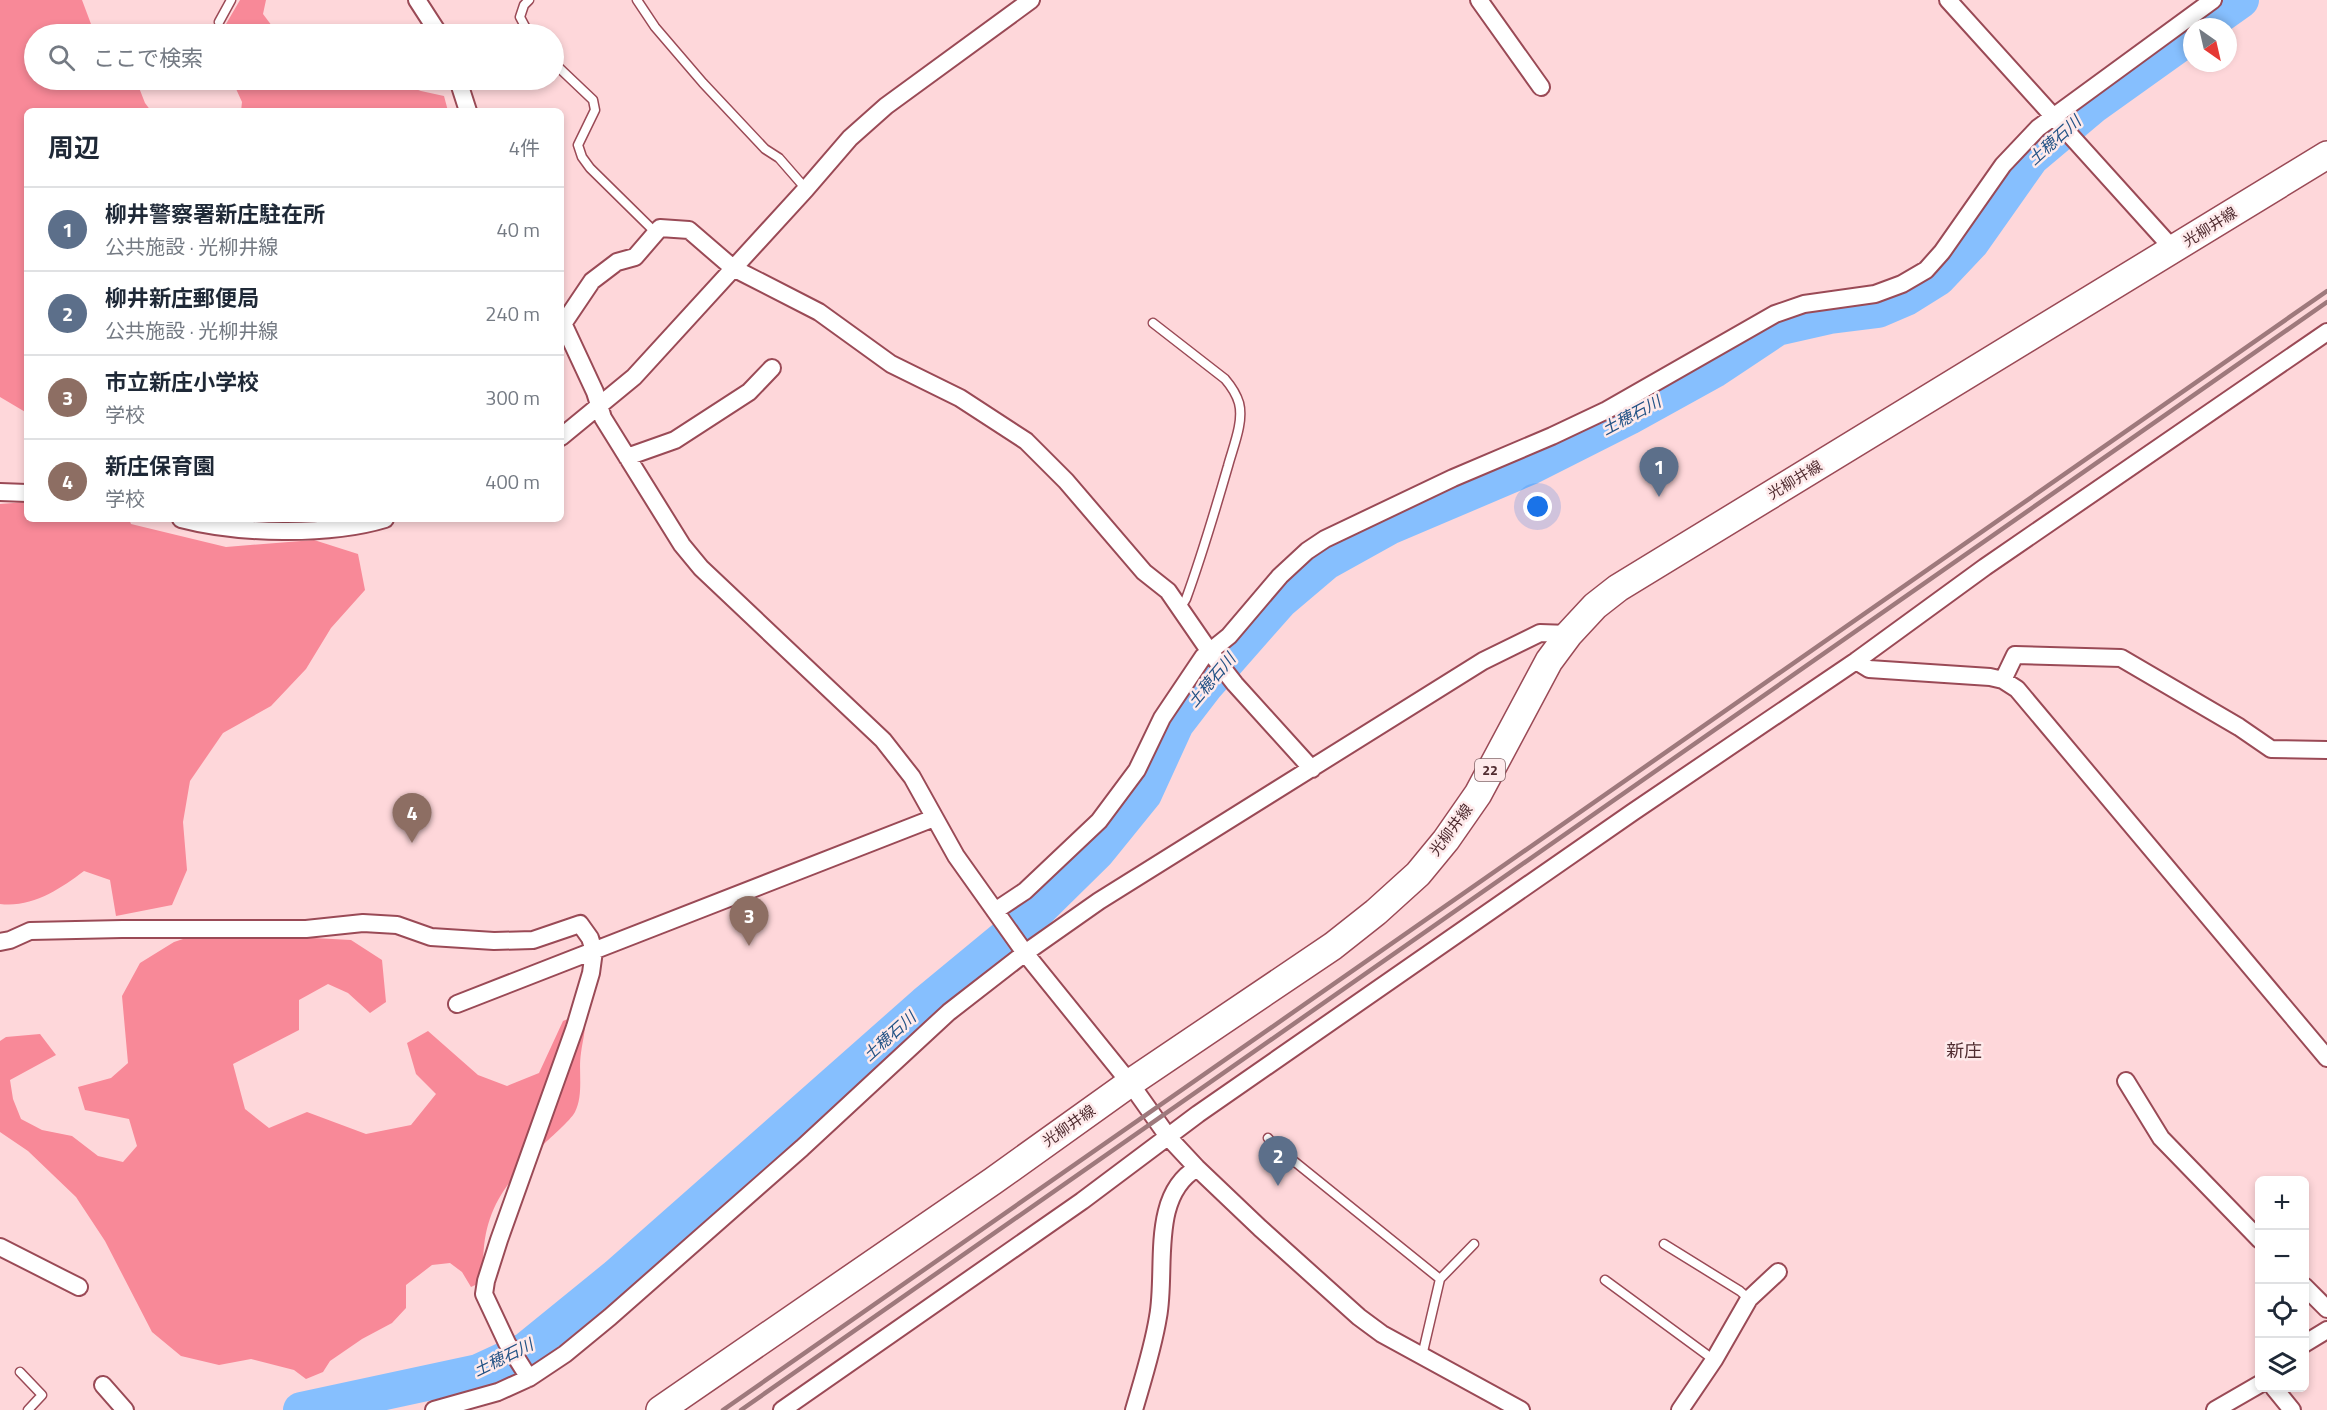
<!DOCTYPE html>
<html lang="ja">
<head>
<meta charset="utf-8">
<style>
	:root { --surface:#fff; --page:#f2f2f3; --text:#1f2937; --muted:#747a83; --line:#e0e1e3; --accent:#db2777 }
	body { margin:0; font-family:"Titillium Web","Noto Sans JP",sans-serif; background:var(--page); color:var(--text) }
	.controls { position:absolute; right:18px; bottom:18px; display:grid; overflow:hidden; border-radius:9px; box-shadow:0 3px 9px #0003 }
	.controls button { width:54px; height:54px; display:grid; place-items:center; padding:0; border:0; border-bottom:2px solid var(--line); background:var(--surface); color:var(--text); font:30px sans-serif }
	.compass { position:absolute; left:2183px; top:18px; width:54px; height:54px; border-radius:50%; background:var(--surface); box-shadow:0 3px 9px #0003; rotate:146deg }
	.you { position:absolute; left:1538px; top:507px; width:21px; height:21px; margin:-15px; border:4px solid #fff; border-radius:50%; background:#1a73e8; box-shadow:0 0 0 9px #1a73e833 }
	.badge { display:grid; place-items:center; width:39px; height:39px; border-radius:50%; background:var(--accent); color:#fff; font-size:20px; font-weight:700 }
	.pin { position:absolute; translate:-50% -50px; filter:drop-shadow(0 2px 3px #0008) }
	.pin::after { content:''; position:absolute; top:32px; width:21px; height:18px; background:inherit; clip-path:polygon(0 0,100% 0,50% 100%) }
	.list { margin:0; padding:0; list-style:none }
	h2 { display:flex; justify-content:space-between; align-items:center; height:78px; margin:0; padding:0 24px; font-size:26px }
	h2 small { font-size:20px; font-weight:400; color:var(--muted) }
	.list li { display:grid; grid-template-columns:39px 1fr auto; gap:18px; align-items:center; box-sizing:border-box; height:84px; padding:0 24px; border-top:2px solid var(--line) }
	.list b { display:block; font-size:22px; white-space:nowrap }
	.list p { margin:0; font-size:20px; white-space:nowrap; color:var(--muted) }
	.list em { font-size:20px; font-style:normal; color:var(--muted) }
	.icon { flex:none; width:33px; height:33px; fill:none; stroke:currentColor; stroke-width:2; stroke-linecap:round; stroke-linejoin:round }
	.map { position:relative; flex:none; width:2327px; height:1410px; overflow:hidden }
	.search { position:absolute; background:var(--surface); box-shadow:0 3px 9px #0003; left:24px; top:24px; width:540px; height:66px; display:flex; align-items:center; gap:15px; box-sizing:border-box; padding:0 21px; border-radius:33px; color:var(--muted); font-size:22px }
	.panel { position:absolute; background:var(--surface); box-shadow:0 3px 9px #0003; left:24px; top:108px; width:540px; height:414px; border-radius:9px }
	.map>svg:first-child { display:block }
	.forest { fill:#f88998 }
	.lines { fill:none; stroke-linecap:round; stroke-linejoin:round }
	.river { stroke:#86bffe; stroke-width:36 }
	.service-casing { stroke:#9a4a56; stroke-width:11 }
	.minor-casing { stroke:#9a4a56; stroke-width:20 }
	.primary-casing { stroke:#9a4a56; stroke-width:30 }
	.service { stroke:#fff; stroke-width:8 }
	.minor { stroke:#fff; stroke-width:16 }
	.primary { stroke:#fff; stroke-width:27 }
	.rail { stroke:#9e797c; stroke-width:4.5 }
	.labels { text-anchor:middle; stroke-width:5; stroke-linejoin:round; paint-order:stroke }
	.shield { fill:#feeaeb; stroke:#846568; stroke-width:1.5 }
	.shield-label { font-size:14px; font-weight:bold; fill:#502c30 }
	.street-label { font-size:15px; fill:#502c30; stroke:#feeaeb }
	.water-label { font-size:16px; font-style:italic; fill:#225285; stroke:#feeaeb }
	.quarter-label { font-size:18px; fill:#502c30; stroke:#feeaeb }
</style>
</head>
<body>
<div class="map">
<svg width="2327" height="1410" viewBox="0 0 2327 1410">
	<rect width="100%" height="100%" fill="#fed7da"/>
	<!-- forest -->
	<path class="forest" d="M0 0H82L91 24 103 34H34V80H136L145 103 151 111H27V413L0 397Z
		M240 0H266L263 14 278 34H225L226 24Z
		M232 80H340L348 84 391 80 421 91 444 96 448 111H241L242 102Z
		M27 502V519H129L131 524 226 547 314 540 358 554 365 590 331 628 306 669 271 706 223 733 190 781 183 822 187 870 172 905 116 916 110 880 84 871C60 889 32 908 0 904V504Z
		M258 935 351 940 382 960 386 1002 370 1013 348 993 328 984 299 1000V1030L233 1064 245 1109 269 1128 307 1112 366 1134 411 1125 436 1094 416 1074 407 1043 428 1031 478 1075 507 1086 539 1073 563 1021 584 1012C587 1027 583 1038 581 1053 578 1071 584 1094 575 1112 570 1121 552 1136 543 1145 500 1188 479 1217 484 1281L471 1287 462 1272 450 1263 432 1265 406 1285V1308L392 1323 362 1339 330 1361 323 1372 306 1379 294 1370 251 1359 219 1365 181 1356 152 1332 105 1241 76 1197 28 1151 0 1132V1041L6 1037 40 1034 56 1055 10 1080 13 1099 21 1119 42 1130 72 1136 98 1156 123 1162 137 1146 129 1119 85 1110 78 1087 111 1078 128 1063 122 996 140 963 174 942 189 937Z"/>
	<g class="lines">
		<!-- river -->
		<path class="river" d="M2203 27 2241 0
			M301 1410 478 1372 526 1350 617 1276 925 1004 1034 914 1097 852 1144 794 1176 724 1206 685 1280 601 1326 562 1389 527 1530 467 1629 417 1714 370 1777 328 1830 316 1878 310 1906 298 1938 278 1971 243 2031 158 2094 105 2192 35"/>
		<!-- service casing -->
		<g class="service-casing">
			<path id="service" d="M529 0 524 5 520 17 529 34
				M637 0 655 27 703 83 765 149 779 158 806 189
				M219 22 231 0
				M554 63 593 100 595 110 578 145 582 157 590 168 656 233
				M1153 323 1225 379C1231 386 1236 393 1239 403 1244 422 1233 447 1228 466 1215 511 1202 555 1186 599L1181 607
				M1268 1138 1274 1145 1440 1279 1422 1356
				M1664 1244 1740 1291 1749 1299
				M1440 1279 1474 1244
				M1605 1280 1714 1360
				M20 1372 42 1395 28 1410"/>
		</g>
		<!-- minor casing -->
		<g class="minor-casing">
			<path id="minor" d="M417 0 439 34
				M1479 0 1541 87
				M1948 0 2174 250
				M458 80 468 111
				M561 319 595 392 603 418 682 545 701 568 883 740 912 777 956 856 1025 953 1130 1083 1169 1138 1197 1168 1260 1228 1359 1317 1382 1334 1521 1410
				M563 324 592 281 617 262 635 257 660 228 689 230 733 268 819 312 891 364 960 398 1026 441 1066 481 1144 572 1168 591 1210 652 1235 684 1312 769
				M561 437 634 377 806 189 850 138 886 106 1031 0
				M627 457 675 440 749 392 772 368
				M0 492 27 493
				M181 519C238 534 329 536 385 519
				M1856 661 1869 669 1990 677 2003 680 2017 689 2327 1058
				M2003 680 2015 655 2121 658 2239 727 2271 749 2327 750
				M995 911 1025 891 1099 821 1137 770 1162 718 1203 657 1229 636 1280 576 1307 551 1325 539 1453 478 1552 436 1607 410 1775 314 1804 304 1875 294 1902 284 1926 270 1942 252 2003 165 2038 128 2213 0
				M0 942 10 940 30 931 122 929H306L363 923 397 925 431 937 494 941 533 940 580 924 590 938 594 951 591 973 575 1027 499 1240 486 1281 484 1294 507 1343 529 1378
				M457 1004 934 818
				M2126 1081 2161 1138 2260 1240
				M0 1247 79 1287
				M2304 1286 2327 1309
				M2304 1344 2327 1330
				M103 1385 125 1410
				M2274 1388 2292 1410
				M434 1410 498 1392 529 1378 565 1354 610 1317 802 1148 949 1012 1025 953 1099 901 1483 661 1540 633 1569 634
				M782 1410 1082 1201 1198 1114 1633 812 1856 661 1985 567 2327 332
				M1134 1410C1143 1379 1153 1348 1158 1317 1167 1270 1149 1196 1197 1168
				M1680 1410 1714 1360 1749 1299 1778 1272
				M2215 1410 2260 1384"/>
		</g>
		<!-- primary casing -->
		<g class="primary-casing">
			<path id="primary" d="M660 1410 993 1181 1130 1083 1333 946 1376 912 1418 874 1446 840 1478 794 1549 661 1569 634 1595 606 1618 588 2327 155"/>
		</g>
		<!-- service -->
		<use href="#service" class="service"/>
		<!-- minor -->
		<use href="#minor" class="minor"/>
		<!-- primary -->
		<use href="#primary" class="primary"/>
		<!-- rail -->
		<path class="rail" d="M723 1410 2327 291
			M741 1410 2327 302"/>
	</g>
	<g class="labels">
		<!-- shield labels -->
		<rect class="shield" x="1475" y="759" width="30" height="22" rx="4.5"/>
		<g class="shield-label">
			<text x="1490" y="775">22</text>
		</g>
		<!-- street labels -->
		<g class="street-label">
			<text transform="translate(2210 227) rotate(-32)" y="5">光柳井線</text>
			<text transform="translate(1795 480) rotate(-31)" y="5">光柳井線</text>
			<text transform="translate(1451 830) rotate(-53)" y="5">光柳井線</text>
			<text transform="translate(1069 1126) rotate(-35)" y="5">光柳井線</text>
		</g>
		<!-- water labels -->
		<g class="water-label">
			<text transform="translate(2054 140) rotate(-42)" y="6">土穂石川</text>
			<text transform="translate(1631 415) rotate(-28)" y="6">土穂石川</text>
			<text transform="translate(1211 680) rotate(-50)" y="6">土穂石川</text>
			<text transform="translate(889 1036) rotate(-42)" y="6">土穂石川</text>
			<text transform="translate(503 1357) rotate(-26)" y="6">土穂石川</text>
		</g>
		<!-- quarter labels -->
		<g class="quarter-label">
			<text x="1964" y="1057">新庄</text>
		</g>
	</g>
</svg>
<div class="controls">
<button>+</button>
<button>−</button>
<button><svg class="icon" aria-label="locate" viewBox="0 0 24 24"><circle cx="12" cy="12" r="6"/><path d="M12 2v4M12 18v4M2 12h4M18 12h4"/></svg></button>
<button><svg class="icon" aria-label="layers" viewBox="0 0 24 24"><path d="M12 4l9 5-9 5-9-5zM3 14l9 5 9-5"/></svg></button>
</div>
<svg class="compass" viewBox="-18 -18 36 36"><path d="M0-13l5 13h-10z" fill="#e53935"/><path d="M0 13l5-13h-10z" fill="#747a83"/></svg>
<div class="you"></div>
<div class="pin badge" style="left:1659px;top:497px;background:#5c6f8a">1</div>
<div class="pin badge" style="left:1278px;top:1186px;background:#5c6f8a">2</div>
<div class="pin badge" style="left:749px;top:946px;background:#8d6e63">3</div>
<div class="pin badge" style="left:412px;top:843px;background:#8d6e63">4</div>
<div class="search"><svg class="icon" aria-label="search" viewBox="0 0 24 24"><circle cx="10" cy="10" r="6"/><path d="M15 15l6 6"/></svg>ここで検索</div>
<section class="panel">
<h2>周辺<small>4件</small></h2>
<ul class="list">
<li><span class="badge" style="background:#5c6f8a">1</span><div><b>柳井警察署新庄駐在所</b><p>公共施設 · 光柳井線</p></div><em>40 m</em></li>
<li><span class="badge" style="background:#5c6f8a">2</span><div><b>柳井新庄郵便局</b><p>公共施設 · 光柳井線</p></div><em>240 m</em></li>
<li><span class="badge" style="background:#8d6e63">3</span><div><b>市立新庄小学校</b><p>学校</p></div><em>300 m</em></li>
<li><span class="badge" style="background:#8d6e63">4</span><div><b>新庄保育園</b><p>学校</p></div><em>400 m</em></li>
</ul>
</section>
</div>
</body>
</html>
